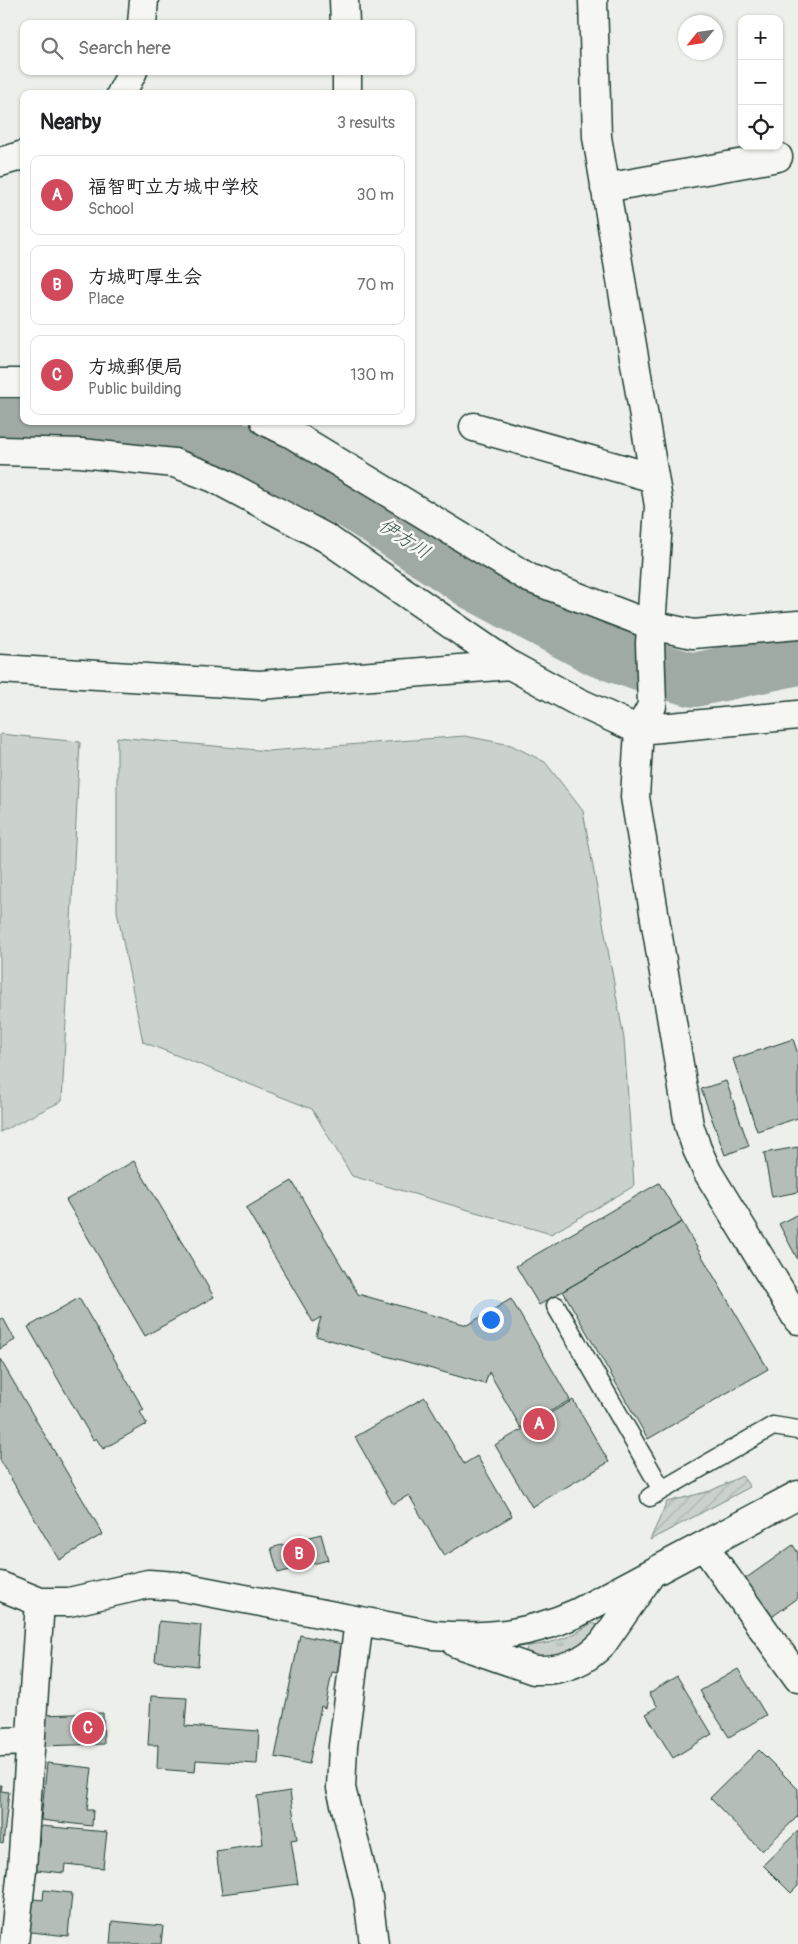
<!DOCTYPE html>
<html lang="en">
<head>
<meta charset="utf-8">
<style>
	:root { --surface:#fff; --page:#f6f6f6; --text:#202124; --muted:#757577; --line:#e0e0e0; --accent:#d1495b }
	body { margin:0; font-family:Pangolin,"Klee One",sans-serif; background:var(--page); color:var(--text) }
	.controls { position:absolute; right:15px; top:15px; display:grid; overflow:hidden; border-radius:10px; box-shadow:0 1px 4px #0004 }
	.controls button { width:45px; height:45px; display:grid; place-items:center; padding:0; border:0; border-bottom:1px solid var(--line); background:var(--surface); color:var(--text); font:25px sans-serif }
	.compass { position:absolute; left:678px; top:15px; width:45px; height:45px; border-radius:50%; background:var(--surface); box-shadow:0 1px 4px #0004; rotate:240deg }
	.you { position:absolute; left:490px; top:1319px; width:18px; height:18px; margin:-12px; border:4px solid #fff; border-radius:50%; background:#1a73e8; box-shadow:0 0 0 8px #1a73e833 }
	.badge { display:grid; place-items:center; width:32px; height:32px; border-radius:50%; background:var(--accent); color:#fff; font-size:16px; font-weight:700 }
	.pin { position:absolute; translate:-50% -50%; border:2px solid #fff; box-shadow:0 1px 5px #0006 }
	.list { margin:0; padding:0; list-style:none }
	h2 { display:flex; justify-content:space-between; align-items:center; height:65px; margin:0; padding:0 20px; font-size:21px }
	h2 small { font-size:16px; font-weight:400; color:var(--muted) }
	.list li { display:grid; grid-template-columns:32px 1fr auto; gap:15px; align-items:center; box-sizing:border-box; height:80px; margin:0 10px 10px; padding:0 10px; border:1px solid var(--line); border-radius:10px }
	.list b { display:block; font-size:19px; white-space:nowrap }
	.list p { margin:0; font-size:16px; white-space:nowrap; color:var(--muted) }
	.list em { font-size:16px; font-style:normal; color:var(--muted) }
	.icon { flex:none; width:28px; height:28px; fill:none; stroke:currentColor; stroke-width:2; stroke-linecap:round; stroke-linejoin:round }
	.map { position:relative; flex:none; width:798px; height:1944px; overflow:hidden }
	.search { position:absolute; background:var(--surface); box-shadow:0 1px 4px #0004; left:20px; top:20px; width:395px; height:55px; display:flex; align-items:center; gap:12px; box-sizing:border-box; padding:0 18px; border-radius:10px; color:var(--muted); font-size:19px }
	.panel { position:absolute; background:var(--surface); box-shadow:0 1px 4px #0004; left:20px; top:90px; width:395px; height:335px; border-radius:10px }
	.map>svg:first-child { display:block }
	.grass { fill:url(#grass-tufts); stroke:#758880 }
	.garden { fill:url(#garden-furrows); stroke:#758880 }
	.pitch { fill:#cbd2cc; stroke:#758880 }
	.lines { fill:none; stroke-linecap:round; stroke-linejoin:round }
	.river { stroke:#9faaa4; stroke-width:54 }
	.building { fill:#b4bdb8; stroke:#1f3d34 }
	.lane-casing { stroke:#1f3d34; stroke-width:21 }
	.street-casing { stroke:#1f3d34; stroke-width:31 }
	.lane { stroke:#f6f6f2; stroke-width:18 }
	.street { stroke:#f6f6f2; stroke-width:28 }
	.labels { text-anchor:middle; stroke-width:5; stroke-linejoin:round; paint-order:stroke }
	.water-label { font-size:19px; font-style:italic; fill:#3f5850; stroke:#f6f6f2 }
</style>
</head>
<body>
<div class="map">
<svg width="798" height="1944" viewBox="0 0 798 1944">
	<defs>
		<pattern id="grass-tufts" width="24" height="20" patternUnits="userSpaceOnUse" patternTransform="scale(1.25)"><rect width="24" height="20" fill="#cbd2cc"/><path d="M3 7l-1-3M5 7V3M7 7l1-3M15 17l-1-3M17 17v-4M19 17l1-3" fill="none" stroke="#aeb5b0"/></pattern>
		<pattern id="garden-furrows" width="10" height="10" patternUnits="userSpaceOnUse" patternTransform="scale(1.25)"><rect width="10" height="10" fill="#cbd2cc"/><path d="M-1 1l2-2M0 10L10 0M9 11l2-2" fill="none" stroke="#aeb5b0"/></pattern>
	</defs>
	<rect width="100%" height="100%" fill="#edefea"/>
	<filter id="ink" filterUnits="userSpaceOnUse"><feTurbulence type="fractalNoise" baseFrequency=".02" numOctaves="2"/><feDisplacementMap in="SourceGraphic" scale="10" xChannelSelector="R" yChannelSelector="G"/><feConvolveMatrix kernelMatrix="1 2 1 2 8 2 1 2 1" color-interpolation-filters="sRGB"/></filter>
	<g filter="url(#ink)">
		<!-- grass -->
		<path class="grass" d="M592 1623 598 1625 596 1634 558 1659 524 1655 528 1646C555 1643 570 1638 592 1623Z"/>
		<!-- garden -->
		<path class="garden" d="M742 1476 750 1487 650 1540 667 1502 710 1491Z"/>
		<!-- pitch -->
		<path class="pitch" d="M0 734 80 742 62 1101 0 1132Z
			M465 736 511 745 545 762 583 811 624 1039 634 1186 551 1234 352 1176 312 1109 143 1042 117 911V737L268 751Z"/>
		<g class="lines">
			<!-- river -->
			<path class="river" d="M0 426H96L221 442 291 471 354 504 475 584 599 650 654 669 694 680 798 658"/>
		</g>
		<!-- building -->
		<path class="building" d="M793 1039 798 1054V1118L757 1131 733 1059Z
			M726 1081 749 1146 725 1155 701 1089Z
			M798 1147V1192L772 1197 764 1153Z
			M134 1161 214 1297 145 1336 66 1200Z
			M292 1181 358 1294 467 1325 511 1299 570 1400 521 1428 489 1372 485 1384 316 1336 321 1317 313 1322 246 1208Z
			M659 1183 682 1222 539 1305 516 1266Z
			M798 1214V1260L779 1224Z
			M682 1222 768 1369 648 1439 563 1291Z
			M79 1298 144 1410 140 1412 147 1424 103 1449 96 1438 93 1440 28 1327Z
			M3 1318 15 1340 0 1349V1320Z
			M0 1359 103 1534 59 1560 0 1460Z
			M425 1397 464 1464 477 1456 512 1516 444 1556 409 1495 393 1504 355 1437Z
			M573 1400 609 1462 532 1507 495 1445Z
			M321 1534 328 1560 278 1573 271 1548Z
			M793 1545 798 1553V1598L769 1619 742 1581Z
			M159 1621 201 1625 198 1666 155 1661Z
			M300 1635 342 1644 337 1673 332 1672 325 1708 321 1706 309 1764 275 1757Z
			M738 1669 766 1715 729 1737 700 1691Z
			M677 1676 712 1734 673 1758 646 1714 658 1707 649 1693Z
			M151 1696 187 1698 185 1726 259 1731 257 1764 196 1760 195 1772 157 1769 158 1745H148Z
			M103 1713 104 1744 42 1746 41 1715Z
			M759 1750 798 1789V1816L762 1851 710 1798Z
			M47 1763 92 1768 87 1810H93L92 1826 41 1820Z
			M0 1785H2L1 1791 9 1792 3 1844 0 1843Z
			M290 1791 297 1839 291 1840 298 1884 222 1894 216 1851 263 1844 257 1796Z
			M41 1826 107 1832 103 1868 65 1864 64 1873 36 1870Z
			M798 1831V1886L791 1893 763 1865Z
			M44 1890 72 1893 68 1936 21 1931 24 1898 43 1900Z
			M112 1921 163 1926 161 1944H110Z"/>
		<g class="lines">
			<!-- lane casing -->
			<g class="lane-casing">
				<path id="lane" d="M556 1306 662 1490
					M650 1497 773 1426 798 1430"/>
			</g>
			<!-- street casing -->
			<g class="street-casing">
				<path id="street" d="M344 0 345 24
					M593 0 597 137 659 506 650 643 652 706 639 730 635 797 689 1125 697 1149 707 1171 798 1320
					M142 24 144 0
					M347 71V94
					M121 94 133 71
					M0 162 24 155
					M605 188 778 157
					M0 383H24
					M265 421 292 434 529 578 651 625 693 634 798 625
					M474 427 654 478
					M0 451 81 453 174 463 214 478 326 538 510 665 578 702 639 730 798 715
					M0 669 260 685 510 665
					M704 1546 798 1678
					M0 1586 40 1602H69L148 1584 177 1586 434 1635C487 1639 528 1635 577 1613L798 1495
					M359 1621 343 1746 341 1788 368 1897 374 1944
					M456 1643 534 1670C562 1671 584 1663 603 1643L649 1577
					M0 1742 30 1741
					M14 1944 22 1869 40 1602"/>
			</g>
			<!-- lane -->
			<use href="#lane" class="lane"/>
			<!-- street -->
			<use href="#street" class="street"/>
		</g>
	</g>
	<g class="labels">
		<!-- water labels -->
		<g class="water-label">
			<text transform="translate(405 538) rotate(33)" y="7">伊方川</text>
		</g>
	</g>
</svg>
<div class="controls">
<button>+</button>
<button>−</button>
<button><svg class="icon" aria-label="locate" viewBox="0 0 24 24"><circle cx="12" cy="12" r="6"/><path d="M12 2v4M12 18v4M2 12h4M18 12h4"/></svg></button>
</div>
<svg class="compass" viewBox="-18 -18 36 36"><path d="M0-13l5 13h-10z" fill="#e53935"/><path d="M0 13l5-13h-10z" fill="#757577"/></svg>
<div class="you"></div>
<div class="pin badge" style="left:539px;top:1424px">A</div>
<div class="pin badge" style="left:299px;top:1554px">B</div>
<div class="pin badge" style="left:88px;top:1728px">C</div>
<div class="search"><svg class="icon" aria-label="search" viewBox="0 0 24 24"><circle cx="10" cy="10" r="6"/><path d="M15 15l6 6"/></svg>Search here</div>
<section class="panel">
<h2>Nearby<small>3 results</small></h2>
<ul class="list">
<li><span class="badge">A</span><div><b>福智町立方城中学校</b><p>School</p></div><em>30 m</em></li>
<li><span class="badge">B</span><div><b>方城町厚生会</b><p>Place</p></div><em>70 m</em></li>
<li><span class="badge">C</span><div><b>方城郵便局</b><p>Public building</p></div><em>130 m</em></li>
</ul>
</section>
</div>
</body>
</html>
